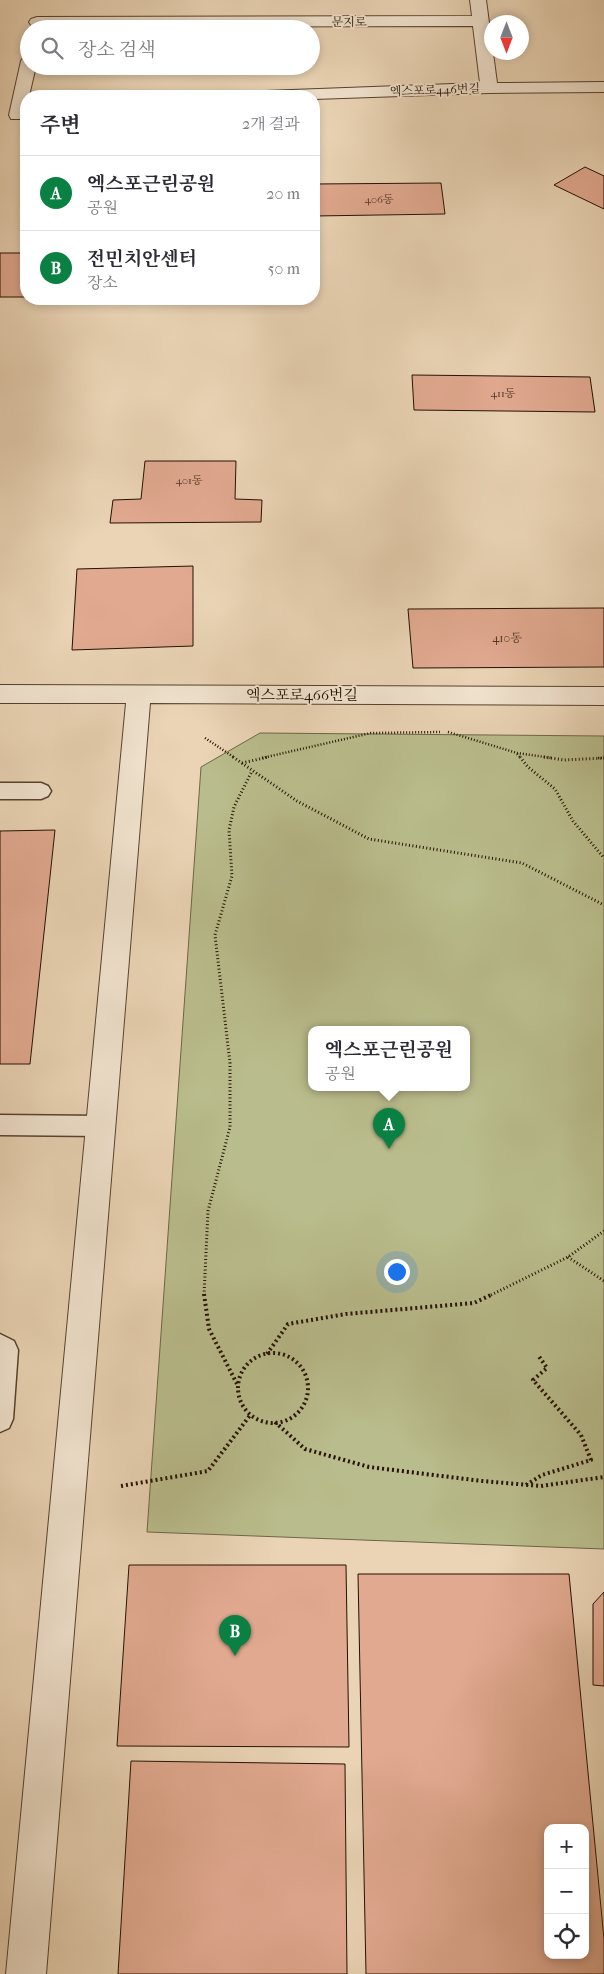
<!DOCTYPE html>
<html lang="ko">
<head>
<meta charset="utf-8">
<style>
	:root { --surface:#fff; --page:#f2f2f3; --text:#2b2b33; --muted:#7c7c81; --line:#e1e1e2; --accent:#0b8043 }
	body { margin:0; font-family:"IM FELL French Canon","Noto Serif KR",serif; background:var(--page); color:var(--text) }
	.controls { position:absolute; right:15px; bottom:15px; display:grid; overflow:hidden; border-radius:10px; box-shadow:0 2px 8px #0003 }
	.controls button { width:45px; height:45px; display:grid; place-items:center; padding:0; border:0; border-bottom:1px solid var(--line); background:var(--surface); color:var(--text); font:25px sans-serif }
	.compass { position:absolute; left:484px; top:15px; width:45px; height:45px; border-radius:50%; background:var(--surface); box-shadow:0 2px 8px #0003; rotate:180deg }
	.you { position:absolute; left:396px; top:1271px; width:18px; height:18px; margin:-12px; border:4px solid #fff; border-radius:50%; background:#1a73e8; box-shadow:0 0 0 8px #1a73e833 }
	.badge { display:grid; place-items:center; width:32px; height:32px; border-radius:50%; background:var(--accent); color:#fff; font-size:16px; font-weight:700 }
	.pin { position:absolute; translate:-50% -41px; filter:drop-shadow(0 1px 2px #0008) }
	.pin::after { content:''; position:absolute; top:26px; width:18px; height:15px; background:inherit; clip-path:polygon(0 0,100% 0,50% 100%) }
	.popup { position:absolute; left:308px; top:1026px; width:162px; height:65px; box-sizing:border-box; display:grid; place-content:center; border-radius:10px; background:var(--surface); filter:drop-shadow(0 1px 4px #0005); font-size:16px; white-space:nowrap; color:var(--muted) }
	.popup b { font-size:19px; color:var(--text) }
	.popup::after { content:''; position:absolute; left:50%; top:100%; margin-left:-10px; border:10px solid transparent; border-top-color:var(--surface) }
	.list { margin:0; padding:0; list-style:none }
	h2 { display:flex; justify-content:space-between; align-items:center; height:65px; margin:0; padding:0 20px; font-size:21px }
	h2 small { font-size:16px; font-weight:400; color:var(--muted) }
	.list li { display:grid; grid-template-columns:32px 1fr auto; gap:15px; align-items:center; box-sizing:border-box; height:75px; padding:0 20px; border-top:1px solid var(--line) }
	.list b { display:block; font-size:19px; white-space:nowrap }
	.list p { margin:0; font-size:16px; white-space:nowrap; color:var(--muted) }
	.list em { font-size:16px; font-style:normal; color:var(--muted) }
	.icon { flex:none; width:28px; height:28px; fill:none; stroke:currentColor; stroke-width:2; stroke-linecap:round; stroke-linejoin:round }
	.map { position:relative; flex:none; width:604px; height:1974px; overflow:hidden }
	.search { position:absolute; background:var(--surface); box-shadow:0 2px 8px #0003; left:20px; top:20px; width:300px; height:55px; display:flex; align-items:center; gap:12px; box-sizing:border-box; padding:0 18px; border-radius:28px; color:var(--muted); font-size:19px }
	.panel { position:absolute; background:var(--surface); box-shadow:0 2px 8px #0003; left:20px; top:90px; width:300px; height:215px; border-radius:20px }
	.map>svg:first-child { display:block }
	.green { fill:#b9bc8c; stroke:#6e6647; fill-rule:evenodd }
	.building { fill:#e1a990; stroke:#241102; fill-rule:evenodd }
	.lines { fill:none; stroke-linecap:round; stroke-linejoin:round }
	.service-casing { stroke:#56422f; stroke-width:3 }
	.minor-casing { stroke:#56422f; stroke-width:2 }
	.path-far2 { stroke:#241102; stroke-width:2.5; stroke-dasharray:1 2; stroke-linecap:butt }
	.path-far1 { stroke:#241102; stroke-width:3; stroke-dasharray:1 2.5; stroke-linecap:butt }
	.path { stroke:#241102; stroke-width:4; stroke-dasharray:2 3; stroke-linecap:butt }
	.service { fill:#f1e3cf; fill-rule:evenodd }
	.minor { fill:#f1e3cf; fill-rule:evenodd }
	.labels { text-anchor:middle; stroke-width:4; stroke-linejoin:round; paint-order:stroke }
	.far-number-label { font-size:11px; fill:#533726 }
	.far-street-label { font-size:12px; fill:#241102; stroke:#f1e3cf }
	.number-label { font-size:12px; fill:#533726 }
	.street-label { font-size:15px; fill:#241102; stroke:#f1e3cf }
</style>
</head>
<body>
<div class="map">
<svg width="604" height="1974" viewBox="0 0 604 1974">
	<rect width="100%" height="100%" fill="#ead4b5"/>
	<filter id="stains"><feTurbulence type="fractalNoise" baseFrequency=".004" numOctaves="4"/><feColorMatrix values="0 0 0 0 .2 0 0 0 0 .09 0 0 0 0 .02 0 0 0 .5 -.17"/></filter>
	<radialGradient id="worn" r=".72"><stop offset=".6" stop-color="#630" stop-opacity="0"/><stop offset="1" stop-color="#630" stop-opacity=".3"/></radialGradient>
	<!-- green -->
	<path class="green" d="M260 733 604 736V1549L147 1532 201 767ZM312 1030H466V1088H312Z"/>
	<!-- building -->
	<path class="building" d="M585 167 604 176V209L554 185Z
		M441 183 445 214 314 216V184Z
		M0 253H26V297H0Z
		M412 375 590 377 595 412 414 410Z
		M145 461H236L235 499 262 500 261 522 110 523 113 500 141 499Z
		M193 566V646L72 650 77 569Z
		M604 608V667L413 668 408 609Z
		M55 830 30 1064H0V831Z
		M129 1565H346L349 1747 117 1746Z
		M358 1574H569L604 1939V1974H366ZM548 1828H585V1955H548Z
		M604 1592V1686L593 1685V1604Z
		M131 1761 345 1764 347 1974H118Z"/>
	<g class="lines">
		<!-- service casing -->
		<g class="service-casing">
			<path id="service" d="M0 783H41L48 786 51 791 48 796 41 799H0Z
				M0 1115 101 1116 109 1119 113 1126 109 1133 101 1136 0 1135Z
				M0 1334 14 1341 18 1350 13 1419 9 1428 0 1432Z"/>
		</g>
		<!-- minor casing -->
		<g class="minor-casing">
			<path id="minor" d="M470 0H486L497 83 604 82V92L489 93 314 99V96H257L259 92 265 91 480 83 473 26 37 27 31 25 29 22 31 19 37 17 472 16Z
				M29 56V66H36L29 96H26V111L23 119H11L9 115 21 61 23 58Z
				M0 685 604 687V705L150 703 46 1974H6L126 703H0Z"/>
		</g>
		<!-- path-far2 -->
		<path class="path-far2" d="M448 732 517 753 552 758
			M205 738 235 758
			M517 754 521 758
			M262 758 371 733 440 732
			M598 758H604"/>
		<!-- path-far1 -->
		<path class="path-far1" d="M233 757 297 801 369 839 522 863 604 905
			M520 757 528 767 555 789 573 821 604 858
			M544 757 564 760 604 758
			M242 763 268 757
			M568 1257 604 1281
			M204 1295 208 1211 230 1127V1063L215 935 232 876 229 830 234 807 252 771
			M491 1295 568 1257 604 1231"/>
		<!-- path -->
		<path class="path" d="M204 1294 209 1329 238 1386
			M238 1388a35 35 0 1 1 70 0a35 35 0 1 1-70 0Z
			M267 1354 288 1324 346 1314 474 1303 493 1294
			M275 1422 305 1449 369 1467 482 1481 541 1486 604 1477
			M526 1485 542 1475 591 1460 581 1435 533 1380 547 1368 538 1355
			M121 1486 208 1471 251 1414"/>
		<!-- service -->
		<use href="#service" class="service"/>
		<!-- minor -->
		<use href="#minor" class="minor"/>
	</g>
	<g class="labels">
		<!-- far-number labels -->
		<g class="far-number-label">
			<text x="379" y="203">406동</text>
			<text x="503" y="397">411동</text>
			<text x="189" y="484">401동</text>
		</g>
		<!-- far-street labels -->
		<g class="far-street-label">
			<text x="349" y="26">문지로</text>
			<text transform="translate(435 90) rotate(-2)" y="4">엑스포로446번길</text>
		</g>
		<!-- number labels -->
		<g class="number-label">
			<text x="507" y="642">410동</text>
		</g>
		<!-- street labels -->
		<g class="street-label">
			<text x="302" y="700">엑스포로466번길</text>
		</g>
	</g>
	<rect width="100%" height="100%" filter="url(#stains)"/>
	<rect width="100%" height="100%" fill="url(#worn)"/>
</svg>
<div class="controls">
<button>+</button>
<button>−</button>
<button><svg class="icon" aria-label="locate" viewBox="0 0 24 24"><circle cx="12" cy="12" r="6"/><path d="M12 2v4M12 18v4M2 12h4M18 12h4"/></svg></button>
</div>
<svg class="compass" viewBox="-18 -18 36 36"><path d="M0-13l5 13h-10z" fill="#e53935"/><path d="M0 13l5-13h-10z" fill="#7c7c81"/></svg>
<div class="you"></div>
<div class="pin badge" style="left:389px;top:1149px">A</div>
<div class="popup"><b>엑스포근린공원</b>공원</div>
<div class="pin badge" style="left:235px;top:1656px">B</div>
<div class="search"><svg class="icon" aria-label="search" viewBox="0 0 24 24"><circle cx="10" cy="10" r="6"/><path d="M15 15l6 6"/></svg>장소 검색</div>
<section class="panel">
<h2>주변<small>2개 결과</small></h2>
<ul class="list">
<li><span class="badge">A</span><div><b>엑스포근린공원</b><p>공원</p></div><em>20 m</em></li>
<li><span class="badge">B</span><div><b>전민치안센터</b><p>장소</p></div><em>50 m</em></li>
</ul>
</section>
</div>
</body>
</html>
